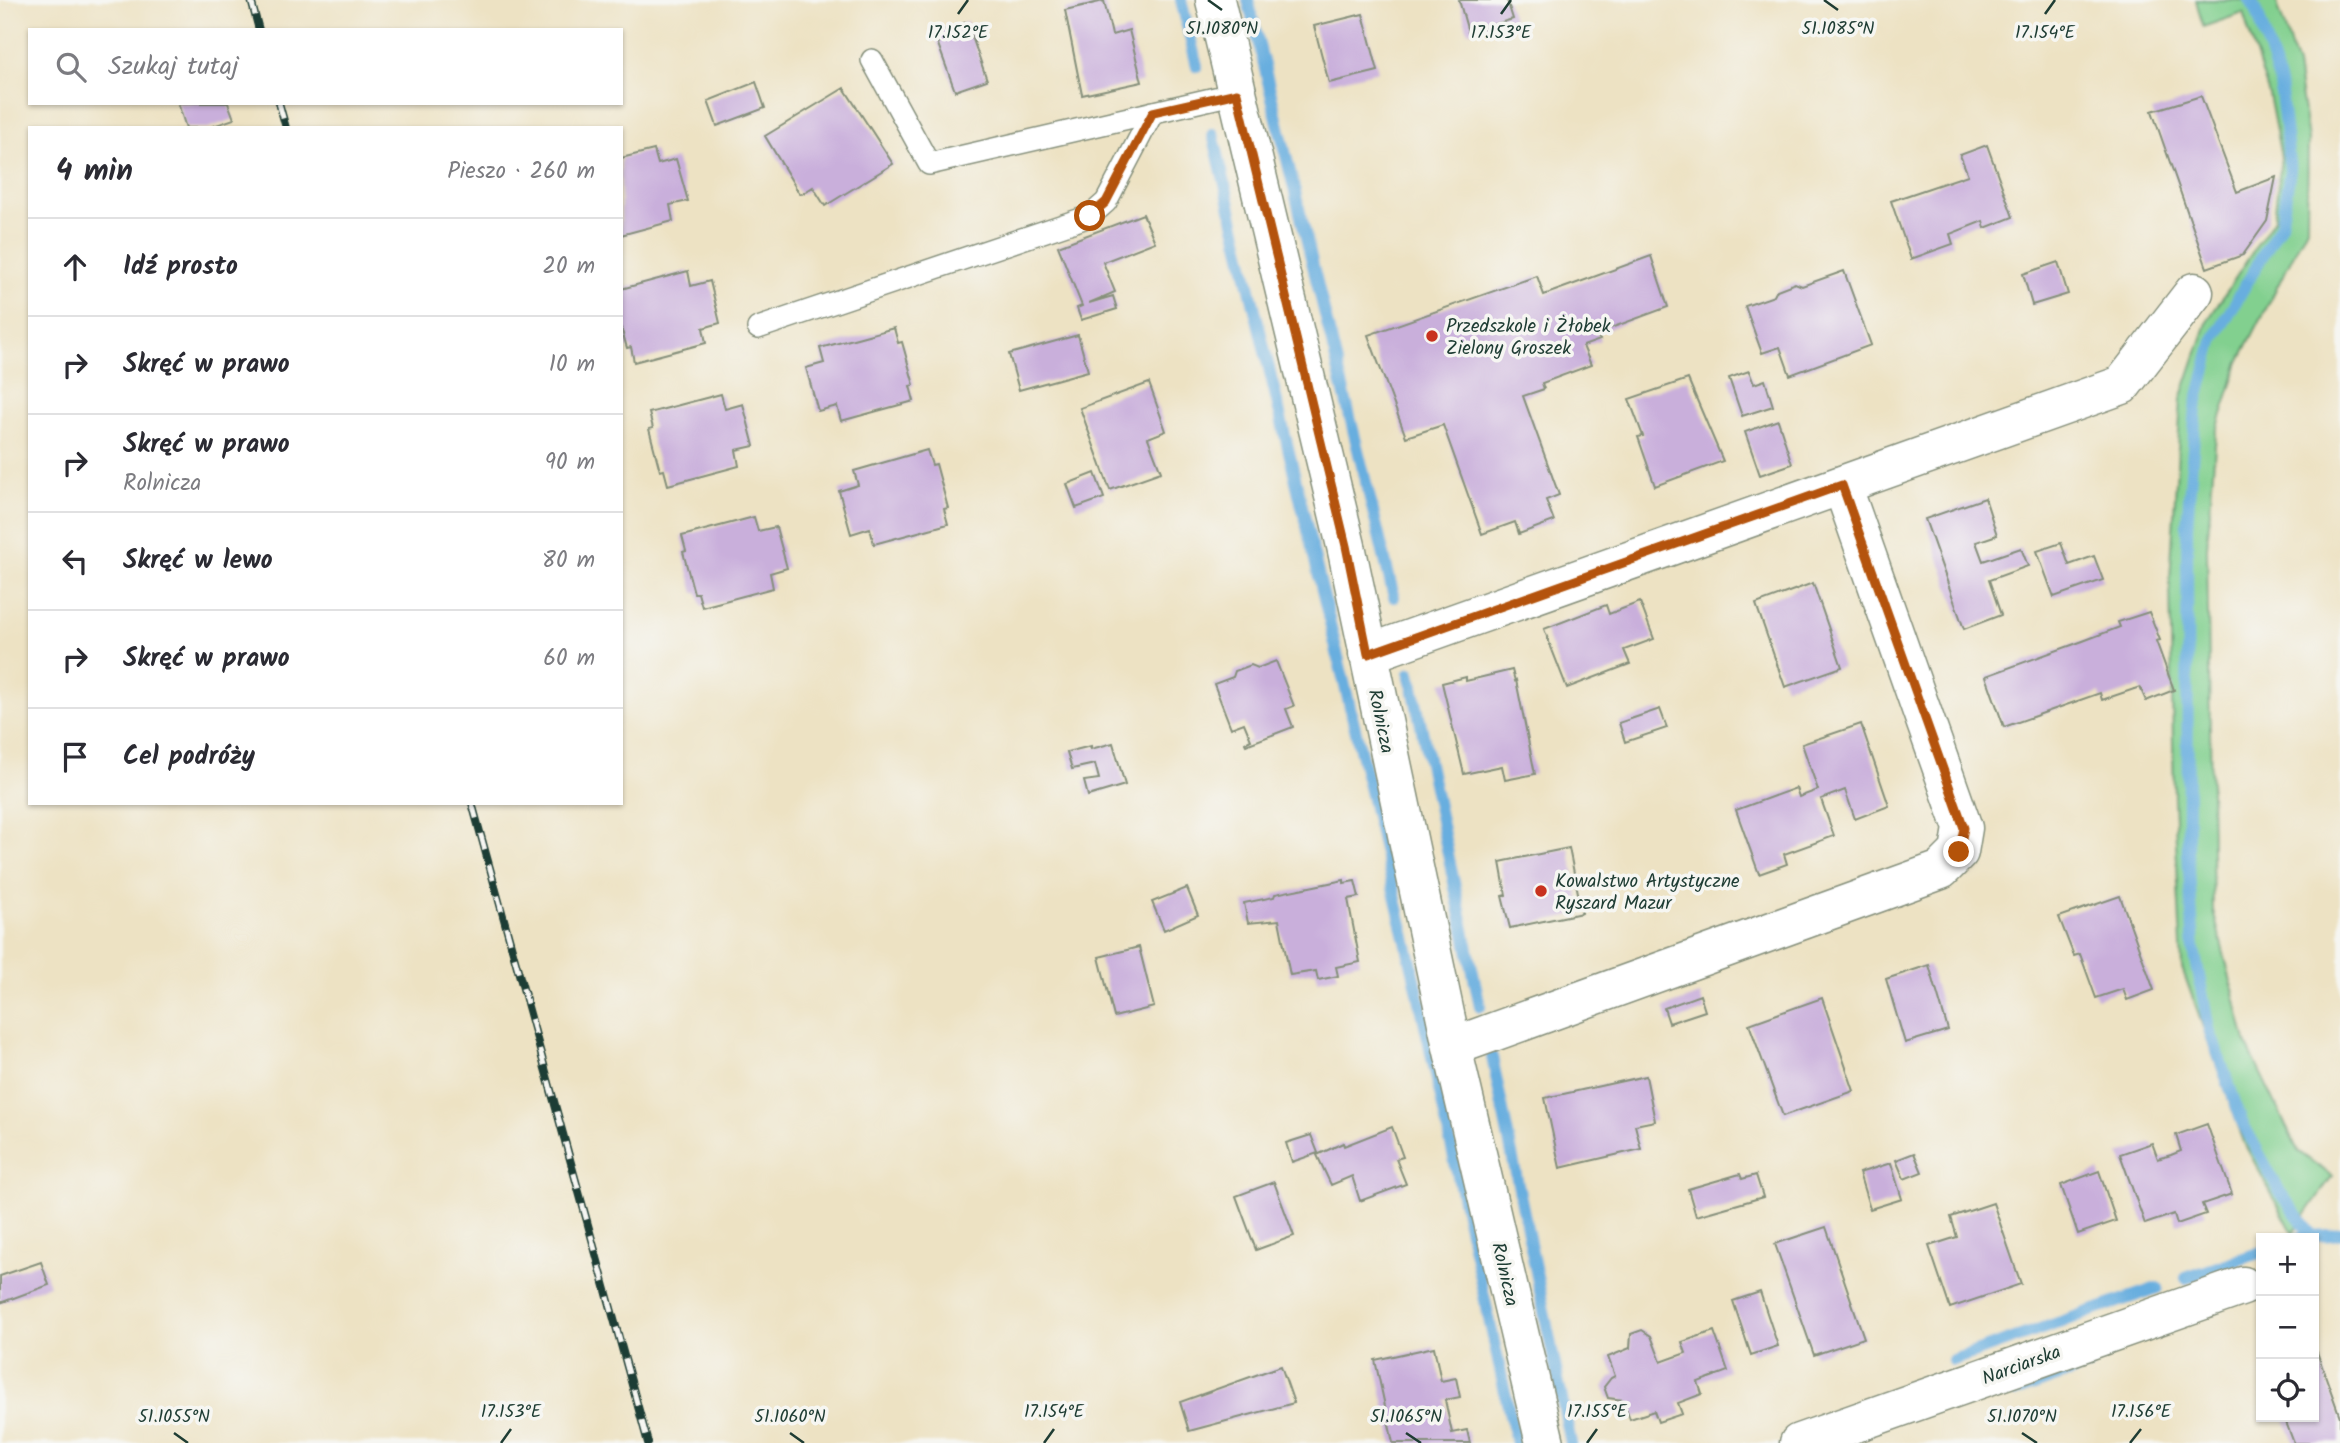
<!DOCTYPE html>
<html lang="pl">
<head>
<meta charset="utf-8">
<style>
	:root { --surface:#fff; --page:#f7f7f7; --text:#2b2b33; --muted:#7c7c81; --line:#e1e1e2 }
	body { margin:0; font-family:Kalam,sans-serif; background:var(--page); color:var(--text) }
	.controls { position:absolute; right:21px; bottom:21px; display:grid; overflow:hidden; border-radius:0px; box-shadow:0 2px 5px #0004 }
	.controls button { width:63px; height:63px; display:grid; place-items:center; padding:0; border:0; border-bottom:2px solid var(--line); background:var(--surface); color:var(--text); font:35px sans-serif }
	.stop { position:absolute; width:21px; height:21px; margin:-16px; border:5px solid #b45309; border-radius:50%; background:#fff }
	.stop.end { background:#b45309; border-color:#fff; box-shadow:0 2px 7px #0008 }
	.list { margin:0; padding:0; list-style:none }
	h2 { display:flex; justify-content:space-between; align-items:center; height:91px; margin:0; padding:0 28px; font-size:30px }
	h2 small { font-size:23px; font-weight:400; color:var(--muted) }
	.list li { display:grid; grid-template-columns:46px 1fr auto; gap:21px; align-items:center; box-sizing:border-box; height:98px; padding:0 28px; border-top:2px solid var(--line) }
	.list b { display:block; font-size:26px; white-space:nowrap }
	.list p { margin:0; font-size:23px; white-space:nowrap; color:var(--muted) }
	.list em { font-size:23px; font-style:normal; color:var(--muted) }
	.icon { flex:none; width:38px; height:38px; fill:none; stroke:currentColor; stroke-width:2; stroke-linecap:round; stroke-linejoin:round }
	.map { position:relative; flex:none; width:2340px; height:1443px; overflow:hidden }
	.search { position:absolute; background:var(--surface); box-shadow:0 2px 5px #0004; left:28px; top:28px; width:595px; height:77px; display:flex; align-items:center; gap:18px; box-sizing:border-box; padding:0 24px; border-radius:0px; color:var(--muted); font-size:26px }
	.panel { position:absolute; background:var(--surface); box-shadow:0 2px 5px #0004; left:28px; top:126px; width:595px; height:679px; border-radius:0px }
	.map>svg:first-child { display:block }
	.green { fill:#82d08f; stroke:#508662; stroke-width:2 }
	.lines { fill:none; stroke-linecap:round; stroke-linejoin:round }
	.stream { stroke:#68aedf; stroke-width:12 }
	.building { fill:#c9afdb }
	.lane-casing { stroke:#86907c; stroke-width:24 }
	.street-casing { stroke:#86907c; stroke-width:41 }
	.lane { stroke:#fff; stroke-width:21 }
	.street { stroke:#fff; stroke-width:38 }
	.rail-casing { stroke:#1f3d34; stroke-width:8 }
	.rail { stroke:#f6f6f2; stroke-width:5; stroke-dasharray:16; stroke-linecap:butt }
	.route { stroke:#b45309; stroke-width:9 }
	.ticks { fill:none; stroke:#1f3d34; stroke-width:2.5 }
	.poi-dot { fill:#c8321e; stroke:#f6f6f2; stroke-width:2.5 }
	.labels { text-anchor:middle; stroke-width:7; stroke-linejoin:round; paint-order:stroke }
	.poi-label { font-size:19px; fill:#1f3d34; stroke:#f6f6f2; text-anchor:start }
	.street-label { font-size:19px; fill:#1f3d34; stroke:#f6f6f2 }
	.ticks-label { font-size:18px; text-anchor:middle; fill:#1f3d34; stroke:#f6f6f2; stroke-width:7; stroke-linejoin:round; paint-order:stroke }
</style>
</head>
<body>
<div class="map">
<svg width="2340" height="1443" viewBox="0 0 2340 1443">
	<rect width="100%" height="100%" fill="#f6f6f2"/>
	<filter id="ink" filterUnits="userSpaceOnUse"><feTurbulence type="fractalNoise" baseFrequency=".0143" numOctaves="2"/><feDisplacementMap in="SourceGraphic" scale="14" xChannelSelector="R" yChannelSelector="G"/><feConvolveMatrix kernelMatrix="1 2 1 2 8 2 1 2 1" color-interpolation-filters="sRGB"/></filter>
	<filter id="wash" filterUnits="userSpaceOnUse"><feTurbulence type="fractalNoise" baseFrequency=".00686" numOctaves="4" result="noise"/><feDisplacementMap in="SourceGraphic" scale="28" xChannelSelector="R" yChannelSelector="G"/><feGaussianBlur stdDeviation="1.57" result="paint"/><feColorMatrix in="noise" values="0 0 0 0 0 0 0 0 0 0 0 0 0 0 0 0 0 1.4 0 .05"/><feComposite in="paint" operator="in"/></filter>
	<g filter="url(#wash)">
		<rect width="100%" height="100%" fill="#ede2c3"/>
		<!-- green -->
		<path class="green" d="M2196 0H2276L2297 66 2308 139 2307 228 2239 362 2216 433 2207 548 2213 910 2247 1045 2298 1151 2332 1176 2293 1233 2245 1145 2182 968 2174 800 2170 580 2181 399 2208 320 2274 219 2281 157 2269 95 2243 13 2203 27Z"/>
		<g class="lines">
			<!-- stream -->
			<path class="stream" d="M1181 0 1197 66
				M1248 0 1394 597
				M2250 0 2257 11 2280 84 2290 170 2281 224 2213 341 2196 408 2187 527 2188 854 2194 949 2209 1029 2242 1122 2280 1192 2311 1234
				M1213 134 1415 979 1516 1443
				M1410 673 1480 1006
				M1492 1057 1571 1443
				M2300 1238C2314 1233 2326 1238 2340 1233
				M2186 1278 2261 1252
				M1953 1360 2157 1288
				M2014 1392 2087 1366"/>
		</g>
		<g id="blocks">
			<!-- building -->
			<path class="building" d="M1459 0H1507L1513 19 1468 32Z
				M1104 1 1112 35 1129 30 1142 82 1082 95 1065 10Z
				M1363 14 1378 71 1329 83 1314 26Z
				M967 22 987 80 955 91 934 33Z
				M756 82 765 108 717 126 708 101Z
				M844 88 893 164 825 206 813 187 802 194 799 193 765 136Z
				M2201 96 2237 192 2276 177 2267 221 2243 255 2207 268 2152 111Z
				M178 103H228L234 119 208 128H186Z
				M1987 145 2013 217 1985 228 1983 221 1950 234 1953 244 1911 259 1891 201 1968 175 1960 155Z
				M654 150 658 164 676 159 688 201 670 205 673 221 621 235V158Z
				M1143 214 1155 242 1103 262 1115 292 1089 303 1113 296 1117 309 1081 320 1077 308 1082 306 1058 246Z
				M1651 256 1668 307 1597 333 1600 340 1583 346 1591 365 1542 383 1544 389 1523 396 1559 495 1546 500 1554 521 1519 534 1515 522 1482 534 1443 425 1406 437 1368 335 1537 276 1544 295Z
				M2058 262 2068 294 2032 305 2023 274Z
				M688 271 691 286 710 281 720 323 703 328 706 343 634 362 631 347 627 348 621 327V289Z
				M1844 271 1871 345 1790 375 1780 347 1762 353 1745 306 1774 296 1777 290 1795 283 1802 286Z
				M894 328 898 343 902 342 914 385 910 386 914 401 841 421 837 406 818 411 806 368 824 363 820 348Z
				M1078 335 1088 371 1019 390 1009 354Z
				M1749 371 1754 384 1765 380 1773 406 1742 416 1729 378Z
				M1688 379 1723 461 1655 486 1638 437 1643 436 1629 399Z
				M1149 383 1166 431 1148 438 1161 472 1110 490 1080 408Z
				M721 394 725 409 743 404 754 446 736 450 739 466 668 485 664 470 660 471 649 429 653 428 649 413Z
				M1778 420 1792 464 1760 475 1745 432Z
				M927 450 932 465 936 464 948 508 944 509 948 524 874 544 870 528 851 534 839 491 858 485 854 471Z
				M1095 473 1104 498 1076 508 1067 484Z
				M1985 498 1997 535 1976 542 1983 561 2021 548 2028 566 1989 580 2001 615 1964 629 1925 519Z
				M754 517 758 531 776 527 787 568 770 573 773 588 702 607 698 593H694L683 552 686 551 682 536Z
				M2061 543 2069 565 2094 556 2103 580 2054 597 2037 551Z
				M1813 583 1842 667 1785 687 1756 604Z
				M1640 602 1654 639 1624 650 1630 664 1567 688 1544 629 1606 605 1609 614Z
				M2149 612 2160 640 2156 641 2174 690 2146 701 2140 687 2102 700 2100 693 2004 727 1986 676 2083 641 2120 627 2118 622Z
				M1276 661 1294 706 1286 709 1293 727 1246 745 1245 743 1251 740 1244 723 1231 728 1214 684 1233 677 1235 671 1251 665 1258 668Z
				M1512 670 1515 681 1516 680 1535 774 1505 780 1502 766 1464 774 1442 683 1466 677V681Z
				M1660 709 1667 728 1625 742 1619 723Z
				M1861 724 1889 806 1855 819 1845 790 1821 799 1834 836 1784 854 1787 864 1759 874 1736 810 1796 788 1799 797 1818 790 1802 744Z
				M1113 743 1125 785 1088 796 1084 781 1099 779 1095 764 1072 769 1067 752 1091 746V749Z
				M1569 848 1582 913 1510 928 1502 896 1506 895 1500 862Z
				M1344 880V883L1355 881 1359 897 1348 899 1360 962 1336 967 1338 976 1318 980 1316 971 1290 975 1279 920 1248 923 1244 903 1274 897 1275 894Z
				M1187 888 1198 915 1164 930 1152 902Z
				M2120 896 2154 990 2127 1000 2123 989 2096 998 2080 954 2074 956 2059 917Z
				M1139 947 1154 1007 1114 1017 1099 957Z
				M1929 965 1948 1030 1905 1043 1886 979Z
				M1700 995 1705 1011 1669 1023 1664 1008Z
				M1822 998 1854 1091 1783 1116 1749 1024Z
				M1646 1076 1655 1121 1635 1125 1641 1149 1560 1168 1545 1098Z
				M2207 1124 2232 1194 2202 1204 2206 1214 2177 1224 2174 1214 2145 1224 2120 1154 2152 1143 2158 1159 2171 1155 2181 1151 2176 1135Z
				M1392 1127 1403 1157 1396 1159 1406 1184 1360 1201 1352 1176 1331 1185 1317 1155 1343 1143 1344 1146Z
				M1311 1135 1318 1153 1292 1162 1286 1143Z
				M1914 1153 1922 1172 1904 1179 1896 1160Z
				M1891 1163 1902 1199 1870 1209 1859 1173Z
				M2099 1171 2116 1221 2078 1234 2061 1185Z
				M1740 1174 1742 1179 1756 1175 1763 1197 1696 1216 1688 1189Z
				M1274 1182 1294 1236 1256 1250 1236 1196Z
				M1993 1203 2021 1284 1950 1308 1929 1246 1957 1237 1951 1217Z
				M1826 1227 1864 1338 1814 1355 1775 1244Z
				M41 1262 49 1285 0 1303V1276Z
				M1760 1292 1778 1346 1751 1355 1733 1301Z
				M1642 1330 1651 1336 1661 1362 1686 1353 1682 1342 1714 1331 1728 1371 1698 1382 1702 1394 1678 1403 1682 1414 1658 1422 1654 1411 1630 1419 1623 1400 1608 1398 1604 1387 1611 1378 1615 1376 1608 1357 1630 1348 1631 1334Z
				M1434 1347 1441 1381 1456 1378 1460 1397 1445 1400 1452 1433 1467 1430 1470 1443H1393L1375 1360Z
				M2317 1352 2340 1417V1443H2294L2284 1417H2314V1354Z
				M1281 1366 1294 1403 1189 1431 1180 1402Z"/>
		</g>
	</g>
	<g filter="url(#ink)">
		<use href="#blocks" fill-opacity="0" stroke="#86907c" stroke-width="2"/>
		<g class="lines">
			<!-- lane casing -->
			<g class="lane-casing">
				<path id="lane" d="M872 60 929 164 1237 93
					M758 328 1090 216 1106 202 1153 112"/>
			</g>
			<!-- street casing -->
			<g class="street-casing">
				<path id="street" d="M1215 0 1346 546 1452 1047 1545 1443
					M1368 654 2122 385 2194 292
					M1452 1047 1941 870 1959 852 1963 828 1842 485
					M1799 1443 2243 1286"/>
			</g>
			<!-- lane -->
			<use href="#lane" class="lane"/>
			<!-- street -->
			<use href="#street" class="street"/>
			<!-- rail casing -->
			<g class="rail-casing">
				<path id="rail" d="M251 0 259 30
					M279 103 286 128
					M472 803 648 1443"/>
			</g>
			<!-- rail -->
			<use href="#rail" class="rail"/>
		</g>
	</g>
	<g class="lines" filter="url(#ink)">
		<!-- route -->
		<path class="route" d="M1090 216 1106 202 1153 112 1237 93 1346 546 1368 654 1842 485 1964 828 1959 852"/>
	</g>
	<!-- ticks -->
	<path class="ticks" d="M1208 0 1222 10M1824 0 1838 10M958 14 968 0M1501 14 1511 0M2045 14 2055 0M174 1433 188 1443M790 1433 804 1443M1406 1433 1421 1443M2022 1433 2037 1443M501 1443 511 1429M1044 1443 1054 1429M1587 1443 1597 1429M2130 1443 2141 1429"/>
	<!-- markers -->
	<g class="poi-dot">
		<circle cx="1432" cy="336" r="7"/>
		<circle cx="1541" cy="891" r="7"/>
	</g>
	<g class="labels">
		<!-- poi labels -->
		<g class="poi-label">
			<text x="1446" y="332">Przedszkole i Żłobek<tspan x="1446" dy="22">Zielony Groszek</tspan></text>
			<text x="1555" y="887">Kowalstwo Artystyczne<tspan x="1555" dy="22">Ryszard Mazur</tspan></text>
		</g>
		<!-- street labels -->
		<g class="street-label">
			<text transform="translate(1382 721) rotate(78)" y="7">Rolnicza</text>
			<text transform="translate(1506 1274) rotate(77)" y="7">Rolnicza</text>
			<text transform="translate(2021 1364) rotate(-20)" y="7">Narciarska</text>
		</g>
	</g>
	<g class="ticks-label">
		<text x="1222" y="34">51.1080°N</text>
		<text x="1838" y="34">51.1085°N</text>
		<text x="958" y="38">17.152°E</text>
		<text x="1501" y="38">17.153°E</text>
		<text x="2045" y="38">17.154°E</text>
		<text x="511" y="1417">17.153°E</text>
		<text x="1054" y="1417">17.154°E</text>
		<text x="1597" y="1417">17.155°E</text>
		<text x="2141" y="1417">17.156°E</text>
		<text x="174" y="1422">51.1055°N</text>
		<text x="790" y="1422">51.1060°N</text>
		<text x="1406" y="1422">51.1065°N</text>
		<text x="2022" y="1422">51.1070°N</text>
	</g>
</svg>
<div class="controls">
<button>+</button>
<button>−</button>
<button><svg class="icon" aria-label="locate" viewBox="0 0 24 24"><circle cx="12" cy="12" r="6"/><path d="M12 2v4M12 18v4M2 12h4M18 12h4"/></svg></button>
</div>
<div class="stop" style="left:1090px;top:216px"></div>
<div class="stop end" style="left:1959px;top:852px"></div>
<div class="search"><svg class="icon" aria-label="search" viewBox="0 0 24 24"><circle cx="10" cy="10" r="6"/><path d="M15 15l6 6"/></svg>Szukaj tutaj</div>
<section class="panel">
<h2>4 min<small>Pieszo · 260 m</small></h2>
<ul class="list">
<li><svg class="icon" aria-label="ahead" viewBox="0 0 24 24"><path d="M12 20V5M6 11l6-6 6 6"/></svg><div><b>Idź prosto</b></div><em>20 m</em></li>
<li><svg class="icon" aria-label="right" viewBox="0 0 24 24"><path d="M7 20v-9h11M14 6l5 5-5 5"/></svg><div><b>Skręć w prawo</b></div><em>10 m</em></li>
<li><svg class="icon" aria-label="right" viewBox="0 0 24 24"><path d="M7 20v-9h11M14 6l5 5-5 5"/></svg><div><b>Skręć w prawo</b><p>Rolnicza</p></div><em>90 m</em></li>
<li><svg class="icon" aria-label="left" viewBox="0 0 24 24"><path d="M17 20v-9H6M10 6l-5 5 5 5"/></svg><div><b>Skręć w lewo</b></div><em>80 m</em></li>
<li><svg class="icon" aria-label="right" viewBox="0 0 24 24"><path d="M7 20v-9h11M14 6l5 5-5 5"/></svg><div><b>Skręć w prawo</b></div><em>60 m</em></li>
<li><svg class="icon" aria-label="arrive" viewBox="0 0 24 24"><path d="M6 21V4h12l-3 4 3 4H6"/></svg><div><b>Cel podróży</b></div></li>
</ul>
</section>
</div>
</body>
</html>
